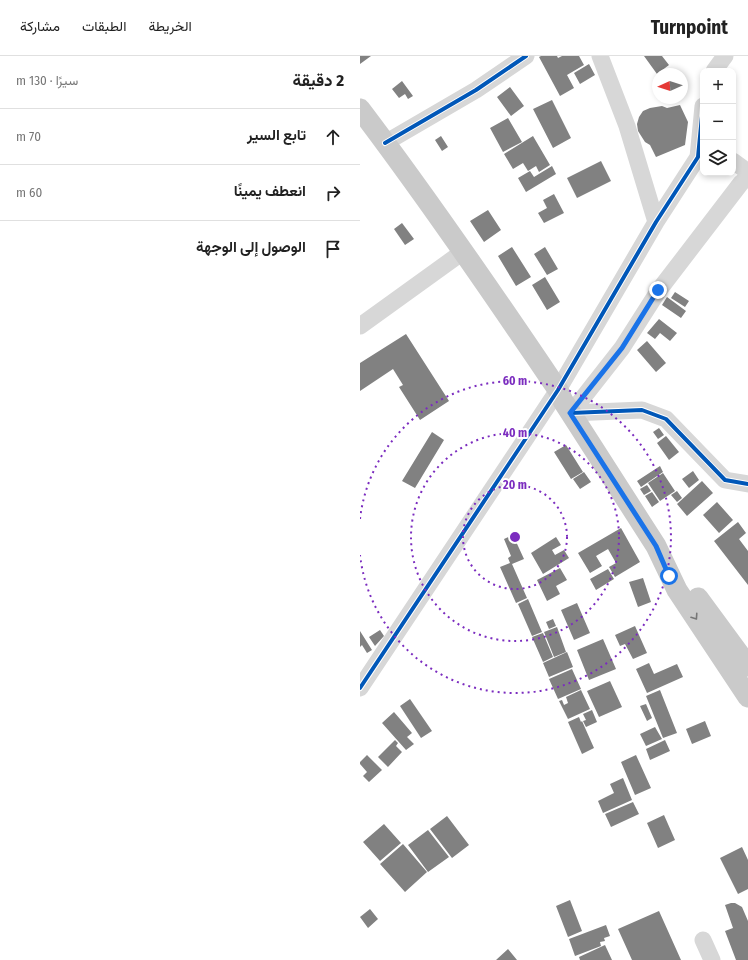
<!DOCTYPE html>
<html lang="ar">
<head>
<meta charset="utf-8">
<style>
	:root { --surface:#fff; --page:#f2f2f2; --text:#222; --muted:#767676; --line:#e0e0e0 }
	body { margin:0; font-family:"Fira Sans Condensed",Vazirmatn,sans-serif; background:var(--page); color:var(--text); direction:rtl }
	.controls { position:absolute; right:12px; top:12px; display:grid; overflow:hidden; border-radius:8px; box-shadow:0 2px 6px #0003 }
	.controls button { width:36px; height:36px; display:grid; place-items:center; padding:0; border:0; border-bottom:1px solid var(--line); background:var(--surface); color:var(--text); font:20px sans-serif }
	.compass { position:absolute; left:292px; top:12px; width:36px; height:36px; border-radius:50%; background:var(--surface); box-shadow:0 2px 6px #0003; rotate:267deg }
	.stop { position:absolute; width:12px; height:12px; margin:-9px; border:3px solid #1a73e8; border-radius:50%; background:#fff }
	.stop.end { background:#1a73e8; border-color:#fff; box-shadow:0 1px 4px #0008 }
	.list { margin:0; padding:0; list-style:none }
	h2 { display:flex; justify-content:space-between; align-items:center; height:52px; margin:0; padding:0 16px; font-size:17px }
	h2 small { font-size:13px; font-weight:400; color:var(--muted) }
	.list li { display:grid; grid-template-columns:26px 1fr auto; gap:12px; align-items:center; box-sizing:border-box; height:56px; padding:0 16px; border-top:1px solid var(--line) }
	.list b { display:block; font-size:15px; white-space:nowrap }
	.list em { font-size:13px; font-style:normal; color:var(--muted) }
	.icon { flex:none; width:22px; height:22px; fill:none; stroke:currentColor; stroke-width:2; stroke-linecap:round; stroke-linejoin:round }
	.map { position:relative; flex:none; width:388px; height:904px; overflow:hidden; direction:ltr }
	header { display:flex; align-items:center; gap:24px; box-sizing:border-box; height:56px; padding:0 20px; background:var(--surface); border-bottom:1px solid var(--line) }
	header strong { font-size:19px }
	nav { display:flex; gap:22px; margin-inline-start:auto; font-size:14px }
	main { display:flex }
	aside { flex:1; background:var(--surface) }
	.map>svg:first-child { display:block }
	.building { fill:#818181 }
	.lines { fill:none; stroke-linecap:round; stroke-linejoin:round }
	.minor { stroke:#d7d7d7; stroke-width:17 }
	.major { stroke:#cacaca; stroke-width:21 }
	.cycleway-casing { stroke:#fff; stroke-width:6 }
	.cycleway { stroke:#0057b8; stroke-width:4 }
	.oneway { stroke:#777 }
	.route { stroke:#1a73e8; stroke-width:5 }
	.ring { fill:none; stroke:#7b2cbf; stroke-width:2; stroke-dasharray:2 4 }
	.centre { fill:#7b2cbf; stroke:#fff; stroke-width:2 }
	.ring-label { font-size:12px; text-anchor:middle; font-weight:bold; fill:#7b2cbf; stroke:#fff; stroke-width:4; stroke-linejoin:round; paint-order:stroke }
</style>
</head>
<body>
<header>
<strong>Turnpoint</strong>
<nav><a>الخريطة</a><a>الطبقات</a><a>مشاركة</a></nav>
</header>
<main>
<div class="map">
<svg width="388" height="904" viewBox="0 0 388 904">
	<rect width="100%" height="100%" fill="#fff"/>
	<!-- building -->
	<path class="building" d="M0 0H11L0 8Z
		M181 0H197L198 2 202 0H219L224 9 207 19 214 32 200 40 179 1Z
		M284 0H302L309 9 297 18Z
		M229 8 235 19 220 28 214 17Z
		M42 25 53 40 48 43 45 38 39 42 32 33Z
		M150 31 164 50 151 60 137 41Z
		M192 44 211 82 193 92 173 53Z
		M320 49 328 66 325 89 296 101 290 89 285 86 278 75 277 68 279 61 283 55 290 52 302 50 307 52Z
		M148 62 162 86 143 96 130 72Z
		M81 80 88 91 82 95 75 84Z
		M173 80 190 109 179 116 176 110 168 115 163 107 153 113 144 98Z
		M241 105 251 125 217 142 207 122Z
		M192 110 196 118 166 136 158 122 170 115 174 121Z
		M194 138 204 157 184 167 178 157 187 152 183 144Z
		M128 154 141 174 124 186 110 165Z
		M42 167 54 183 45 189 34 173Z
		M152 191 171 221 156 230 138 200Z
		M185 191 198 213 187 219 174 198Z
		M185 221 200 246 187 254 172 229Z
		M315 236 329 245 325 251 311 242Z
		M307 241 326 255 321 262 302 249Z
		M299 263 317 277 310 285 300 277 295 283 287 277Z
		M46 278 89 345 60 364 39 331 43 329 33 313 0 335V307Z
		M287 285 306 307 296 316 277 294Z
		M299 372 304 379 298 383 293 376Z
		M72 376 84 384 55 432 42 425Z
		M306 380 319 396 309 404 297 387Z
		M206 389 223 416 211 423 194 396Z
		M300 410 303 416 281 431 277 425Z
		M333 415 339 424 329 432 322 423Z
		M224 416 231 426 220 433 213 423Z
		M303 417 315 435 300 445 288 427Z
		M342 425 353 437 327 460 317 448Z
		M287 429 291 435 284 439 280 433Z
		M317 435 322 442 317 446 311 439Z
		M292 436 299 446 292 451 285 440Z
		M357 446 373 464 359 477 343 459Z
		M378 466 386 477 379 483 388 495V529L354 485Z
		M261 472 280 506 255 521 249 511 256 507 248 493 236 500 242 510 230 517 218 497Z
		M153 479 164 503 152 508 167 542 156 547 140 511 150 507 148 502 151 500 144 483Z
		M196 481 201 489 192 494 195 499 204 494 209 502 183 518 171 497Z
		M200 512 207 524 196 530 200 538 187 545 177 524Z
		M248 513 254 523 236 534 230 523Z
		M283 522 291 546 278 551 269 526Z
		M168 543 182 576 172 580 158 548Z
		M217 547 230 577 214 584 201 554Z
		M193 563 196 570 189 573 186 566Z
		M275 570 287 597 273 603 265 588 260 590 255 579Z
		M197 571 206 596 194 601 184 576Z
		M20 574 24 580 15 590 9 581Z
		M0 575 12 594 7 597 2 589 0 591Z
		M183 577 193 601 183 606 172 581Z
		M243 583 256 613 229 624 217 594Z
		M207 596 213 611 189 621 183 607Z
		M289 607 294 618 317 608 323 621 287 637 276 613Z
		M212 613 221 633 198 643 189 623Z
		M250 625 262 651 239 661 227 635Z
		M221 634 230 653 208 663 199 645 202 644 204 649 208 647 206 641Z
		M300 634 317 677 303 682 286 640Z
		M50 643 72 675 61 682 40 650Z
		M286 648 292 662 287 665 280 650Z
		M232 654 237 666 226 671 223 665 226 664 223 658Z
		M34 656 52 677 47 681 54 688 46 694 22 667Z
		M219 661 221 666 222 665 234 692 222 698 208 666Z
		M345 665 351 680 332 688 326 673Z
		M295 671 302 683 286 690 280 678Z
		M35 684 38 687 36 690 42 696 28 711 18 701Z
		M305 684 310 695 290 704 286 693Z
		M7 699 22 714 9 726 3 720 7 716 0 708V706Z
		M276 699 291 732 275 739 261 706Z
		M263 722 272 744 243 757 238 745 254 737 250 728Z
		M273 746 279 758 251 771 245 758Z
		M304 759 315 784 298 792 287 767Z
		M87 760 109 789 92 802 70 773Z
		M24 768 41 787 20 805 3 786Z
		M68 774 89 801 68 816 48 789Z
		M43 788 67 816 45 836 20 808Z
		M382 791 388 804V833L378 838 360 802Z
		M210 844 222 875 208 881 196 850Z
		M371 847H375L382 851 388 865V904H376L365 875 373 872 365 849Z
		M10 853 18 863 8 872 0 861Z
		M299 855 321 904H272L258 873Z
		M246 869 250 880 244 882 245 885 240 886 241 890 215 900 209 883Z
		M245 889 252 904H220L219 901Z
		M148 893 157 904H136Z"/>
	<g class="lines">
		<!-- minor -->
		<path class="minor" d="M240 0 267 70 296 166
			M354 15 365 0
			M25 87 116 34 166 0
			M373 105 388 116
			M0 270 104 195
			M211 357 262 292 299 234 381 127 388 121
			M211 357 282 354 306 363 365 424 388 428
			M0 632 198 334 296 166 338 101 343 50
			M343 884 352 904"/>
		<!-- major -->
		<path class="major" d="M0 53C69 144 134 239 198 334L203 345 296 490 317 534 388 641
			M338 542 388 610"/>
		<!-- cycleway casing -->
		<g class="cycleway-casing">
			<path id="cycleway" d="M25 87 116 34 166 0
				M211 357 282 354 306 363 365 424 388 428
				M0 632 198 334 296 166 338 101 343 50"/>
		</g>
		<!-- cycleway -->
		<use href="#cycleway" class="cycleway"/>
	</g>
	<!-- one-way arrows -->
	<defs><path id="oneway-chevron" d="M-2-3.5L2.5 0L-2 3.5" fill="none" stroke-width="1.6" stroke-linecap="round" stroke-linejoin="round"/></defs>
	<use class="oneway" href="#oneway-chevron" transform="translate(335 561) rotate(56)"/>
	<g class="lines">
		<!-- route -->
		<path class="route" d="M298 234 262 292 210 357 296 490 309 520"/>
	</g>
	<!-- distance rings -->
	<g class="ring">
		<circle cx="155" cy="481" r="52"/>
		<circle cx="155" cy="481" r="104"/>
		<path d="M0 463A156 156 0 1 1 0 499"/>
	</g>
	<circle cx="155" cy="481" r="6" class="centre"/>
	<g class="ring-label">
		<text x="155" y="329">60 m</text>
		<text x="155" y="381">40 m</text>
		<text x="155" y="433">20 m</text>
	</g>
</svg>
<div class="controls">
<button>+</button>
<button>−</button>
<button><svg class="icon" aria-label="layers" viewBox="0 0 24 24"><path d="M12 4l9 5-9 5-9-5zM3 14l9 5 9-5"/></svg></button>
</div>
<svg class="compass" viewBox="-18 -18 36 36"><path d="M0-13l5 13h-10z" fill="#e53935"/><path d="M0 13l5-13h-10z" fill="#767676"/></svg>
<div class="stop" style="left:309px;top:520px"></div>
<div class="stop end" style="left:298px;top:234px"></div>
</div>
<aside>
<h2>2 دقيقة<small>سيرًا · 130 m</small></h2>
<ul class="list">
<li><svg class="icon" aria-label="ahead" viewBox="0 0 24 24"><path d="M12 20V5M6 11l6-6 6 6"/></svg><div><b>تابع السير</b></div><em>70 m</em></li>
<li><svg class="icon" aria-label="right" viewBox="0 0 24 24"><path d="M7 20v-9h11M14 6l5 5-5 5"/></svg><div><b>انعطف يمينًا</b></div><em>60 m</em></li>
<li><svg class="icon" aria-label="arrive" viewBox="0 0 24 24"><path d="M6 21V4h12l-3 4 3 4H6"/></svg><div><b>الوصول إلى الوجهة</b></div></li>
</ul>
</aside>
</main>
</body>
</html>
